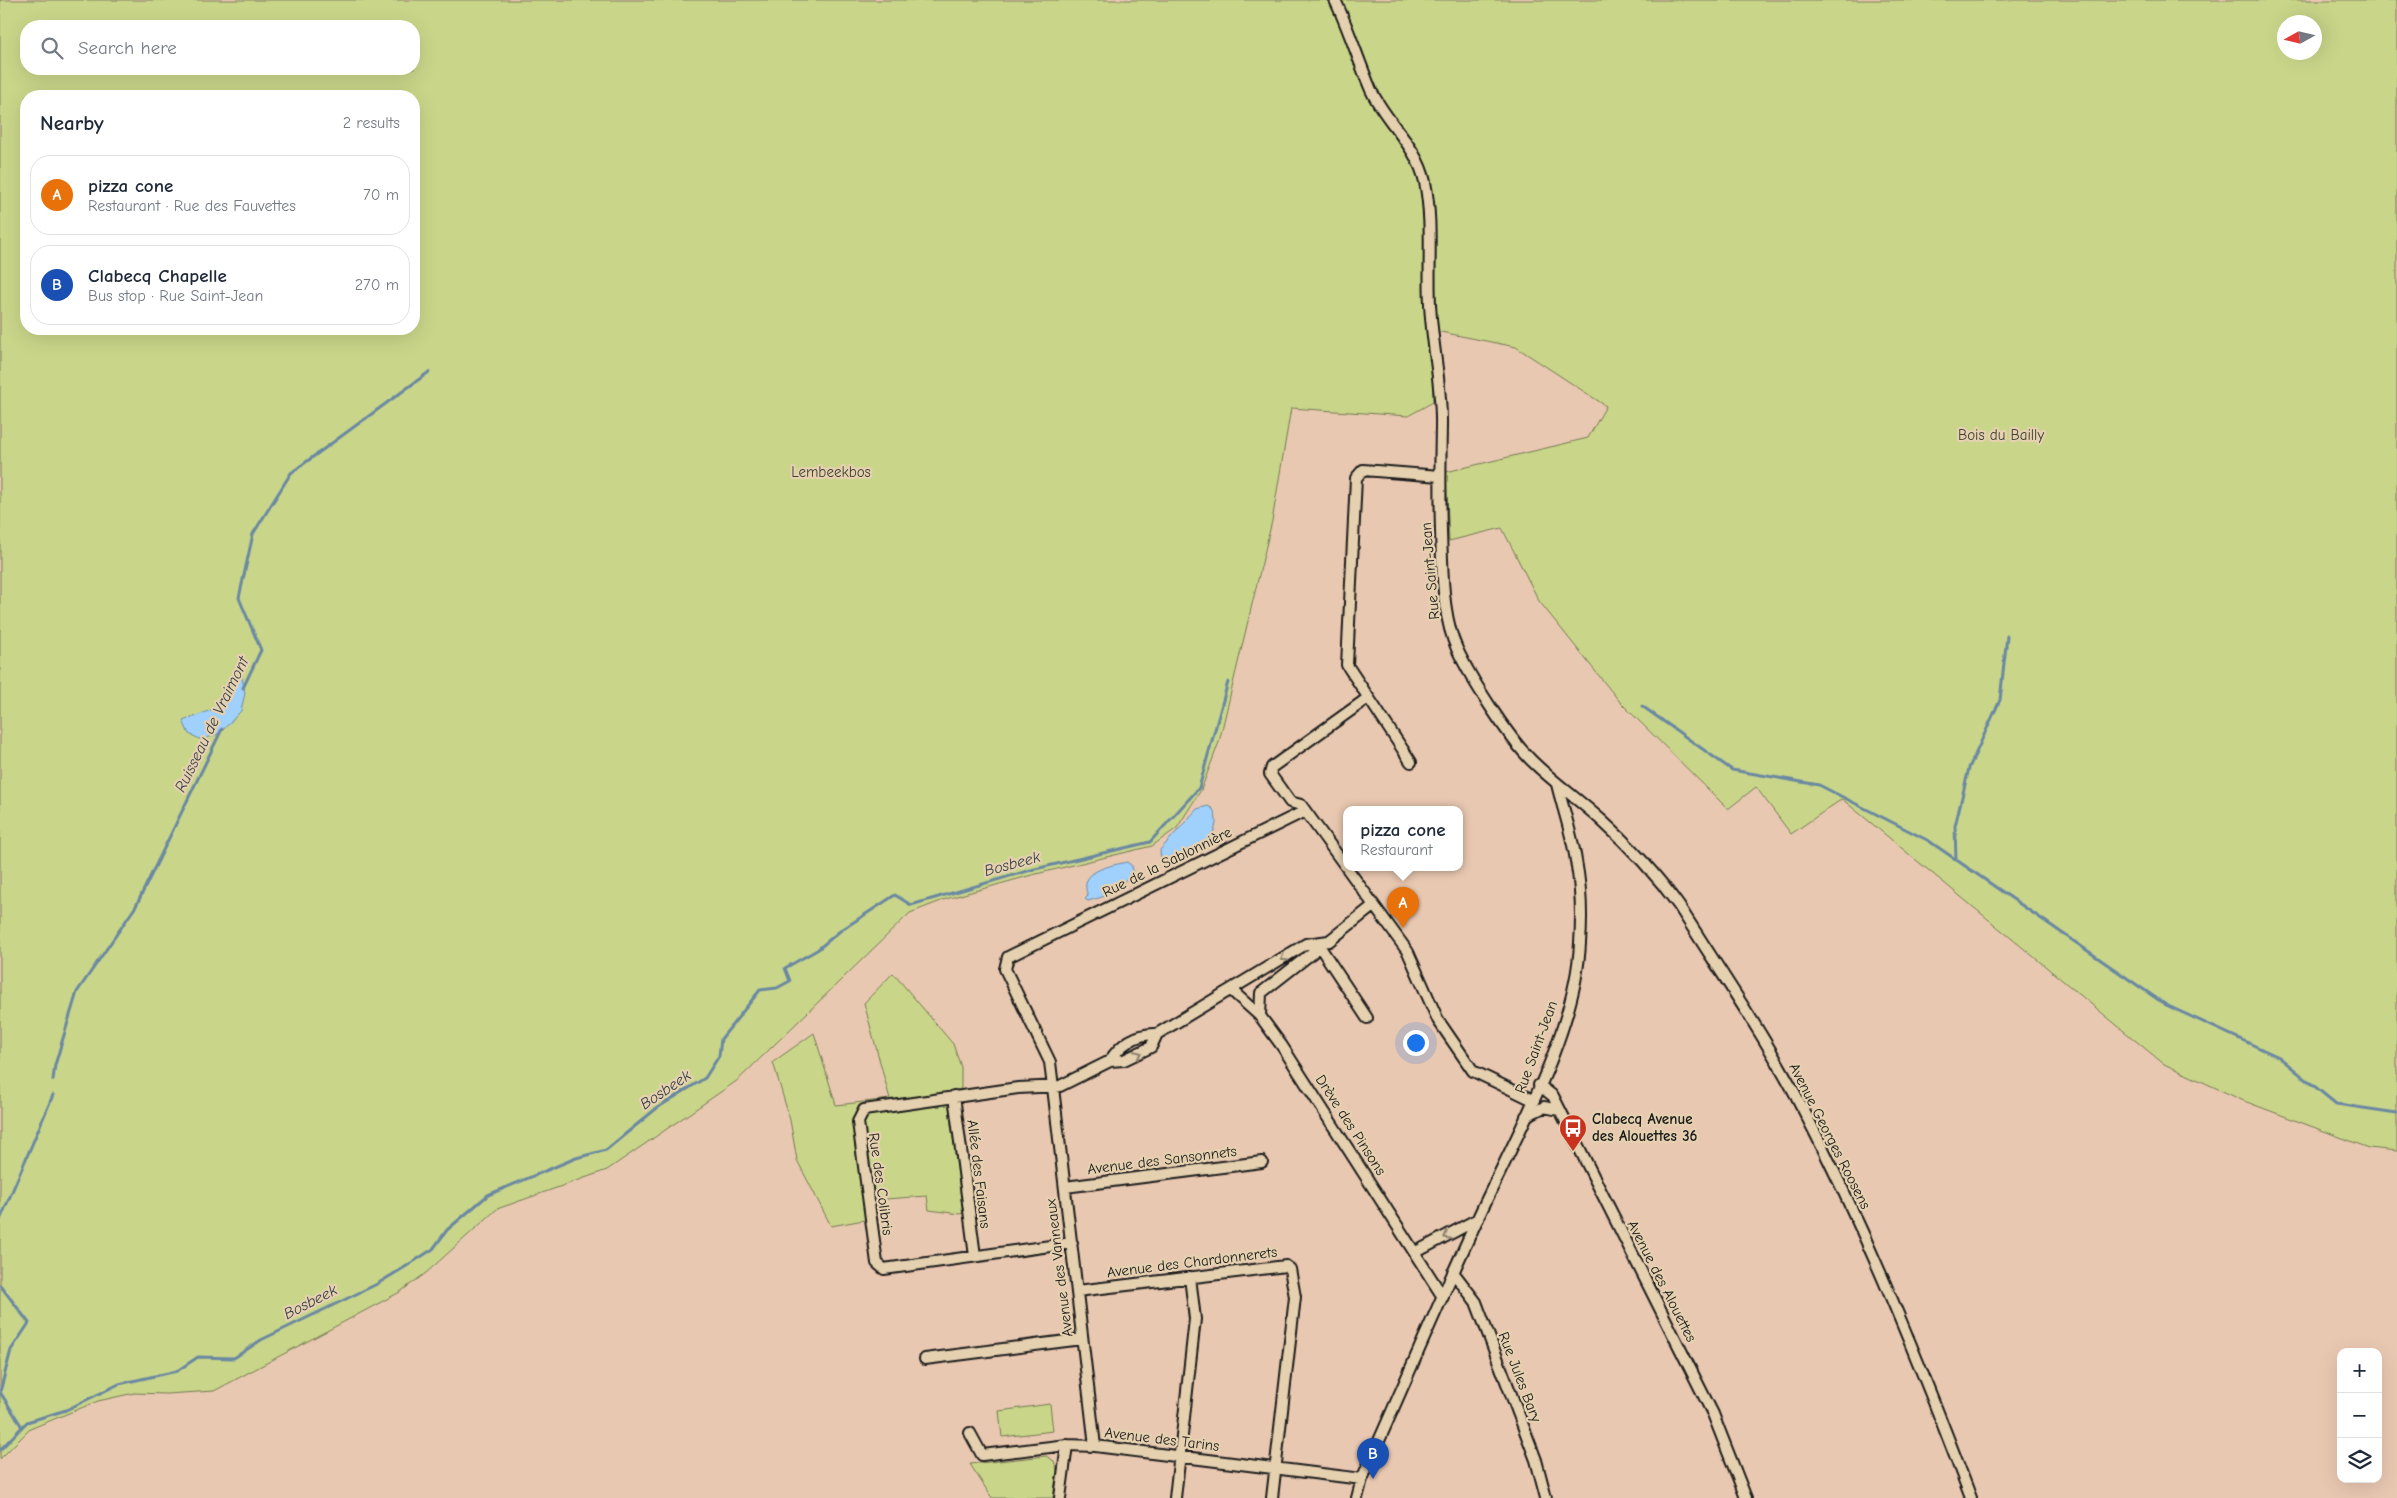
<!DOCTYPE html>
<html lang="en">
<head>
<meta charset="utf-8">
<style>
	:root { --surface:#fff; --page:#f6f6f7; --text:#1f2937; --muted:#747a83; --line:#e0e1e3; --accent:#2563eb }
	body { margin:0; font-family:"Comic Neue",sans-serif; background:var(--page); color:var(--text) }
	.controls { position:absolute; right:15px; bottom:15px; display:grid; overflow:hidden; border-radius:10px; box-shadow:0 5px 20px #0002 }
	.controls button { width:45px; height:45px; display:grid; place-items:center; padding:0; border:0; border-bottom:1px solid var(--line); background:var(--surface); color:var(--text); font:25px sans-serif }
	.compass { position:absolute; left:2277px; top:15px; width:45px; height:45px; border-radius:50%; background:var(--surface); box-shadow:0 5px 20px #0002; rotate:262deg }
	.you { position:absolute; left:1415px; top:1042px; width:18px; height:18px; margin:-12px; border:4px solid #fff; border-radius:50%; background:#1a73e8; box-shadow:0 0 0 8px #1a73e833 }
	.badge { display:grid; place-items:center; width:32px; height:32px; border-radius:50%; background:var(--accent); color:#fff; font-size:16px; font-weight:700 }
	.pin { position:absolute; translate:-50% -41px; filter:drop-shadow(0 1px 2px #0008) }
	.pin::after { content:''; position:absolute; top:26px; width:18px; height:15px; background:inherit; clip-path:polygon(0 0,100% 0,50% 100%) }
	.popup { position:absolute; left:1343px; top:806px; width:120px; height:65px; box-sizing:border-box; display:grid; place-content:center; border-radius:10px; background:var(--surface); filter:drop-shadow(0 1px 4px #0005); font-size:16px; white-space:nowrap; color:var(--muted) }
	.popup b { font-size:19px; color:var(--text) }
	.popup::after { content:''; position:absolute; left:50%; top:100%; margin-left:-10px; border:10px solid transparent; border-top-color:var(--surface) }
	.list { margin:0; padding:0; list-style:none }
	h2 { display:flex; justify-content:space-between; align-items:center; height:65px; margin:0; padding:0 20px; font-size:21px }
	h2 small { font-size:16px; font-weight:400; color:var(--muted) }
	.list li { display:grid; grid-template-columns:32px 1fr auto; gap:15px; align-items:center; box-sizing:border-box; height:80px; margin:0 10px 10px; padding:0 10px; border:1px solid var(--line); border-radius:20px }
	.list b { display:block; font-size:19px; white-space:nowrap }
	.list p { margin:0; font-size:16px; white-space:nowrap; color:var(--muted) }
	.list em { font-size:16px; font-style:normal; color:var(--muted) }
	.icon { flex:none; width:28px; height:28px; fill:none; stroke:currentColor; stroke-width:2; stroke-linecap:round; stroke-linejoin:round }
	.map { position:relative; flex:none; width:2397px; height:1498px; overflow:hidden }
	.search { position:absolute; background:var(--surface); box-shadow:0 5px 20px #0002; left:20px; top:20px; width:400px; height:55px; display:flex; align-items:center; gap:12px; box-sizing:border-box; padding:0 18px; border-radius:20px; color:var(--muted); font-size:19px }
	.panel { position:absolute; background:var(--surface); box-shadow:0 5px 20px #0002; left:20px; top:90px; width:400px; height:245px; border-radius:20px }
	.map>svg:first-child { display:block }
	.green { fill:#c9d689; stroke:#727952; fill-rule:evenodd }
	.water { fill:#a0d0fc; stroke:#6b88a2 }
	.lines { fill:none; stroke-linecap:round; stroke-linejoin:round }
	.stream { stroke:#6b88a2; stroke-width:3 }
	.minor-casing { stroke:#1c1c1c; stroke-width:14 }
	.minor { stroke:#e5d0af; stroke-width:10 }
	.oneway { stroke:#8b7f6d }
	.labels { text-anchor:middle; stroke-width:4.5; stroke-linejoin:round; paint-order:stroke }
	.park-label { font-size:15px; fill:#3f4132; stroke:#e5d0af }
	.street-label { font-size:15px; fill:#1c1c1c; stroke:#e5d0af }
	.poi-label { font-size:15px; font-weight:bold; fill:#1c1c1c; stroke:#e5d0af; text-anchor:start }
	.water-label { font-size:16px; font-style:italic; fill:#364049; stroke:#e5d0af }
</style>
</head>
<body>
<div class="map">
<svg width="2397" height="1498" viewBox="0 0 2397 1498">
	<rect width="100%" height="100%" fill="#e9c8b1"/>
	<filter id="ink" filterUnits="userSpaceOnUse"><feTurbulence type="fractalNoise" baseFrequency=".02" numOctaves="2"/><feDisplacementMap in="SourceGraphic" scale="10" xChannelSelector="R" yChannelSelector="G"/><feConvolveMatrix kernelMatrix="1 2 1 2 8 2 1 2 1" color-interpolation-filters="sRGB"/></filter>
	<g filter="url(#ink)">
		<!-- green -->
		<path class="green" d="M0 0H2397V1151L2369 1148 2244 1101 2164 1064 1842 799 1791 834 1756 787 1728 809 1620 702 1539 601 1502 528 1449 541 1446 472 1588 438 1606 406 1516 347 1431 330 1433 402 1408 416 1291 408 1272 521 1219 742 1201 790 1177 828 1152 846 1032 875 946 899 910 913 738 1080 607 1170 497 1209 426 1273 400 1292 214 1391 166 1394 134 1393 98 1401 30 1429 0 1459ZM2284 22H2314V52H2284ZM26 26H414V69H26ZM26 96H414V329H26Z
			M893 973 953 1044 961 1067V1089L947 1092 963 1213 960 1214 929 1210 927 1196 872 1200 864 1220 831 1226 797 1160 790 1120 773 1062 814 1033 836 1105 890 1099 864 1003Z
			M1050 1404 1053 1431 1002 1437 999 1411Z
			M1046 1456 1054 1461 1057 1470 1053 1498H992L970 1464Z"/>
		<!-- water -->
		<path class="water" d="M241 672 245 693 241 711 220 733 202 740 189 734 183 721 216 708 232 682Z
			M1208 806 1213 809C1227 837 1190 853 1171 864L1166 860 1161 862 1160 850 1197 809Z
			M1127 862 1132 866 1133 872 1118 888 1102 897 1088 901 1085 899 1088 896C1077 870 1110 866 1127 862Z"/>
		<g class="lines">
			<!-- stream -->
			<path class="stream" d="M243 688 261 650 239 598 253 534 291 473 429 372
				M1642 706 1732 770 1819 785 1929 841 2166 1005 2279 1057 2336 1104 2397 1113
				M1956 860 1955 826 1969 768 2000 700 2007 636
				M53 1080 55 1065 77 992 136 906 222 729
				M0 1220 53 1095
				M0 1285 29 1323 11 1350 0 1392 22 1427 0 1450
				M22 1427 27 1422 66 1410 119 1384 177 1371 198 1357 234 1358 261 1340 377 1284 405 1267 433 1249 447 1230 488 1195 576 1158 606 1150 657 1108 705 1078 719 1056 721 1039 760 990 777 988 790 981 785 968 817 950 840 931 895 895 911 905 1031 870 1150 842 1199 788 1228 682"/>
			<!-- minor casing -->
			<g class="minor-casing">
				<path id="minor" d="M1335 0C1349 29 1358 60 1371 90 1386 123 1417 145 1425 182 1433 222 1428 264 1430 304 1432 345 1442 386 1441 426 1440 471 1440 515 1442 559 1443 589 1445 622 1457 649 1471 679 1508 737 1531 760 1552 781 1578 799 1600 819 1630 846 1656 874 1679 906 1721 973 1767 1039 1803 1109 1868 1235 1921 1366 1971 1498
					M1368 698 1272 767 1270 774 1290 802 1301 805 1408 952 1438 1020 1473 1071 1533 1100
					M1411 762 1347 665 1356 478 1363 470 1440 476
					M1318 944 1367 1018
					M1231 990 1260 1016 1261 993
					M1261 993 1312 953 1318 944
					M1260 1016 1282 1046 1443 1297
					M1110 1061C1120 1044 1137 1033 1157 1034L1306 944 1329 941 1373 906
					M1539 1085 1553 1096 1713 1414 1746 1498
					M954 1096 975 1256
					M1526 1116 1544 1107 1559 1110
					M1065 1187 1262 1162
					M1072 1243 884 1269 877 1263 858 1122 864 1110 1018 1088 1060 1086 1110 1061 1124 1060 1151 1047 1157 1034
					M1416 1252 1478 1219
					M1453 1272 1476 1302 1536 1460 1546 1498
					M1077 1291 1286 1266 1290 1269 1295 1297 1272 1498
					M925 1359 1082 1339
					M970 1433 982 1455 1067 1445 1095 1446 1362 1479
					M1095 1446 1050 1062 1005 969 1008 957 1305 811
					M1060 1498 1067 1445
					M1175 1498 1195 1319 1190 1277
					M1357 1498 1362 1479C1401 1392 1438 1304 1478 1218 1515 1138 1576 1031 1580 943 1582 916 1581 887 1576 861 1572 834 1563 809 1557 784"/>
			</g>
			<!-- minor -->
			<use href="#minor" class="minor"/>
		</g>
		<!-- one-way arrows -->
		<defs><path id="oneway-chevron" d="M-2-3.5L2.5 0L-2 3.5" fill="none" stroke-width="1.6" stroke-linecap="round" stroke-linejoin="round" transform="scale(1.25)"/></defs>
		<g class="oneway">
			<use href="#oneway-chevron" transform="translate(1284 958) rotate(148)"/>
			<use href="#oneway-chevron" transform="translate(1138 1054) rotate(-26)"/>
			<use href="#oneway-chevron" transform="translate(1447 1236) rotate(152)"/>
		</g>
	</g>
	<!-- icons -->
	<defs>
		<g id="bus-pin" transform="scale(1.4375)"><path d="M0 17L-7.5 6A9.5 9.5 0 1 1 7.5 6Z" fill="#c8321e" stroke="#e5d0af"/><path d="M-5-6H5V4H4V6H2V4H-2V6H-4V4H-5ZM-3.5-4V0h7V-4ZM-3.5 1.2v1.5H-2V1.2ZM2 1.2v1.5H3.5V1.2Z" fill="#fff"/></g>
	</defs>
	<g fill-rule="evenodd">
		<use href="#bus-pin" x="1573" y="1128"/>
	</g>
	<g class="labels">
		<!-- park labels -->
		<g class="park-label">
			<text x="2001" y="440">Bois du Bailly</text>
			<text x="831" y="477">Lembeekbos</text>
		</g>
		<!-- street labels -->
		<g class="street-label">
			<text transform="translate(1430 571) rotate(-95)" y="5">Rue Saint-Jean</text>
			<text transform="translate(1167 862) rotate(-26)" y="5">Rue de la Sablonnière</text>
			<text transform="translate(1536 1047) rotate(-70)" y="5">Rue Saint-Jean</text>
			<text transform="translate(1351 1125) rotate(57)" y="5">Drève des Pinsons</text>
			<text transform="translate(1830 1136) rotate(63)" y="5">Avenue Georges Roosens</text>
			<text transform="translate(1162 1160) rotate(-7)" y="5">Avenue des Sansonnets</text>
			<text transform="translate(979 1174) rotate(83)" y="5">Allée des Faisans</text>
			<text transform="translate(881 1184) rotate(82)" y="5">Rue des Colibris</text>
			<text transform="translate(1192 1262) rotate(-7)" y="5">Avenue des Chardonnerets</text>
			<text transform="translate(1059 1268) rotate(-97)" y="5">Avenue des Vanneaux</text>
			<text transform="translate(1662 1281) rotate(63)" y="5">Avenue des Alouettes</text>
			<text transform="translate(1520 1377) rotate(69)" y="5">Rue Jules Bary</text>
			<text transform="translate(1162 1439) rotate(7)" y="5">Avenue des Tarins</text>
		</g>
		<!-- poi labels -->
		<g class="poi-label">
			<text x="1592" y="1124">Clabecq Avenue<tspan x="1592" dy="17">des Alouettes 36</tspan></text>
		</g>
		<!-- water labels -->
		<g class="water-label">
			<text transform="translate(211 724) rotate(-64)" y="6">Ruisseau de Vraimont</text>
			<text transform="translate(1012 863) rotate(-15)" y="6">Bosbeek</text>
			<text transform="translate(665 1089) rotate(-34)" y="6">Bosbeek</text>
			<text transform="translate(310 1301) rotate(-27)" y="6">Bosbeek</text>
		</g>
	</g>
</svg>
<div class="controls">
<button>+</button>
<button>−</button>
<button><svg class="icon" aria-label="layers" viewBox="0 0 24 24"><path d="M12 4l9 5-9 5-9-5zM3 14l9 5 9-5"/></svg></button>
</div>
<svg class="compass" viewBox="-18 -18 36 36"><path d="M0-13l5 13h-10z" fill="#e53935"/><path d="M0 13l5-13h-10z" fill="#747a83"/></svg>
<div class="you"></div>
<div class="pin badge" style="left:1403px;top:928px;background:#e8710a">A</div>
<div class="popup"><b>pizza cone</b>Restaurant</div>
<div class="pin badge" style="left:1373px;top:1479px;background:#1a4fb4">B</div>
<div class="search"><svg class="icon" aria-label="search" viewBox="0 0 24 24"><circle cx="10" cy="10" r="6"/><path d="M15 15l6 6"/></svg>Search here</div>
<section class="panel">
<h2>Nearby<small>2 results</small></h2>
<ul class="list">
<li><span class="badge" style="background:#e8710a">A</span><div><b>pizza cone</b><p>Restaurant · Rue des Fauvettes</p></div><em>70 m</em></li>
<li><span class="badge" style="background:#1a4fb4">B</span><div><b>Clabecq Chapelle</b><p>Bus stop · Rue Saint-Jean</p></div><em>270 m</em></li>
</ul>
</section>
</div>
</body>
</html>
